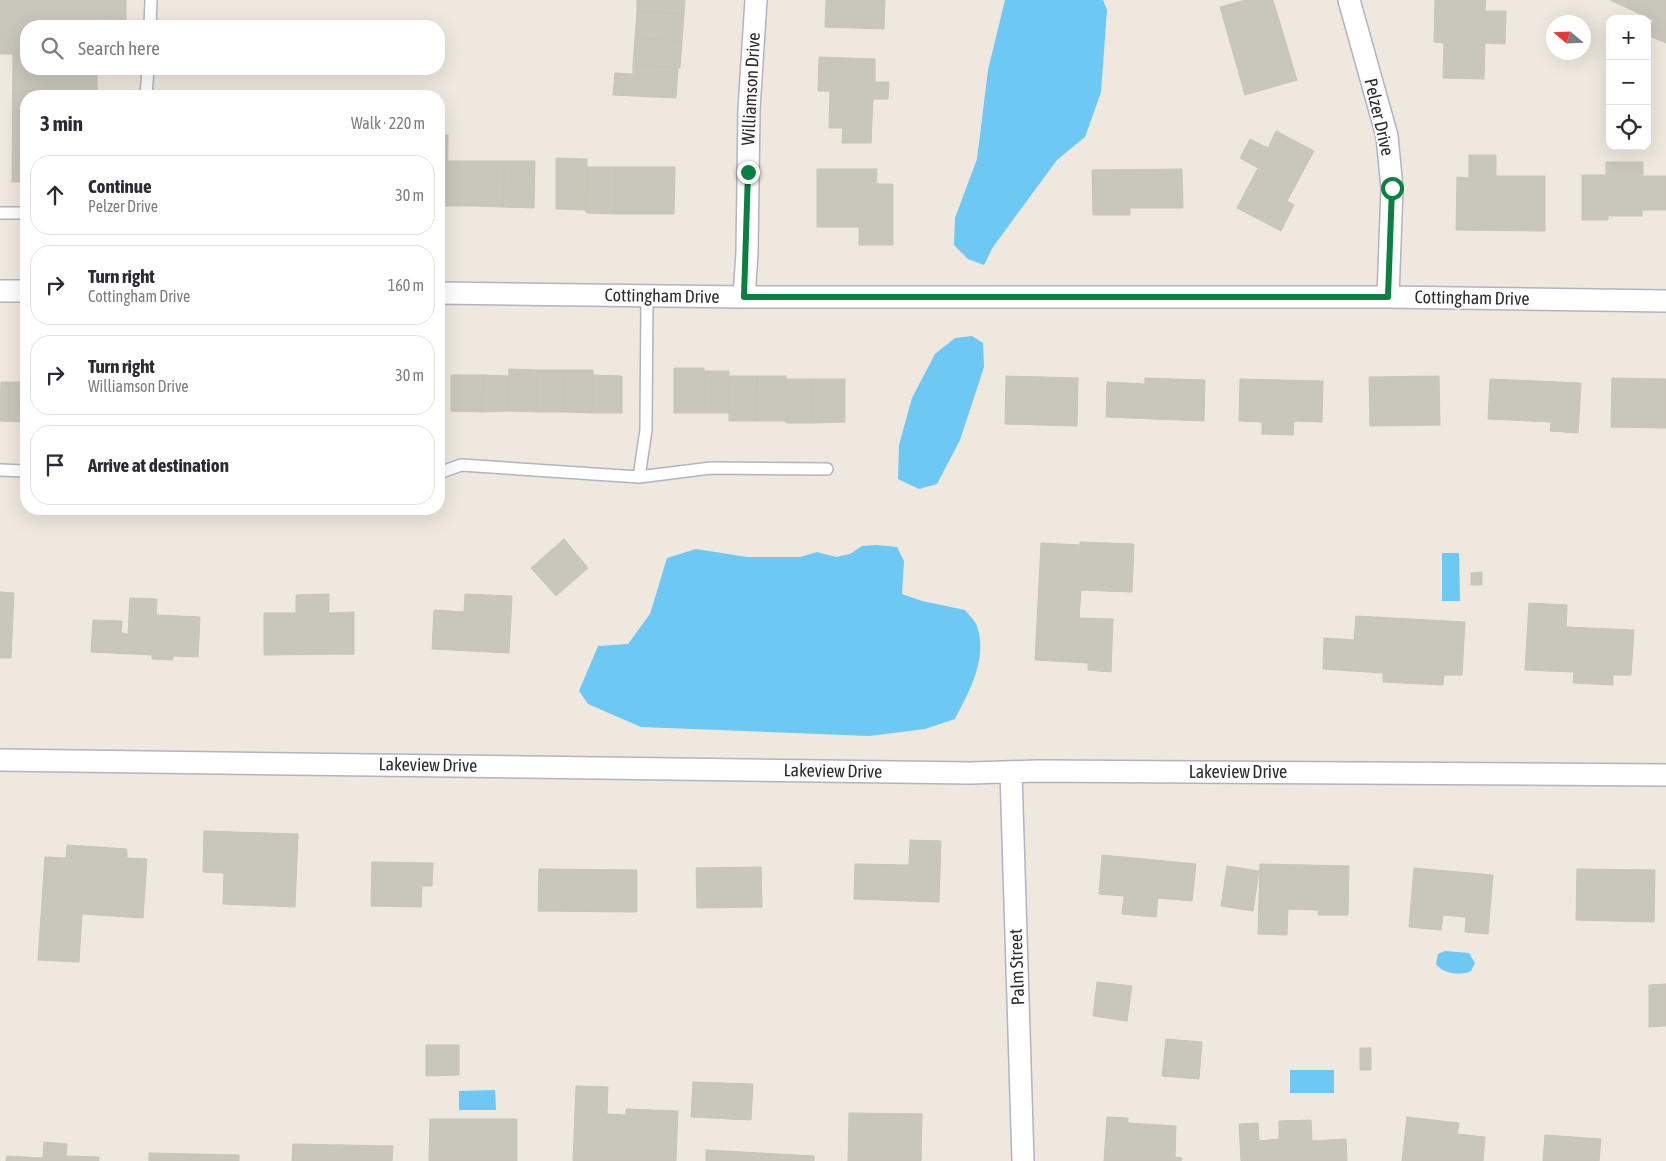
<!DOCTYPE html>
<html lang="en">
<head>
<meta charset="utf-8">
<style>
	:root { --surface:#fff; --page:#f7f7f7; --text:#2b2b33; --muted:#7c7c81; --line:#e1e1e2 }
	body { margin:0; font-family:"Asap Condensed",sans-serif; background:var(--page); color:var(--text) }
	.controls { position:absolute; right:15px; top:15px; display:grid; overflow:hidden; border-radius:10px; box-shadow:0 5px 20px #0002 }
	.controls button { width:45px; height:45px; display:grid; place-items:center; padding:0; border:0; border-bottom:1px solid var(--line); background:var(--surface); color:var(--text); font:25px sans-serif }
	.compass { position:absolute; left:1546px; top:15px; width:45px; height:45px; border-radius:50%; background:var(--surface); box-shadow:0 5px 20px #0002; rotate:289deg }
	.stop { position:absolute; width:15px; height:15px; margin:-11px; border:4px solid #0b8043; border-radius:50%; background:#fff }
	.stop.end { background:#0b8043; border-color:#fff; box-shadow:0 1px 5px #0008 }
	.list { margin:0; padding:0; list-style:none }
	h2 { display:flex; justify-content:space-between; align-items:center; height:65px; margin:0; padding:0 20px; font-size:21px }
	h2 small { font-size:16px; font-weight:400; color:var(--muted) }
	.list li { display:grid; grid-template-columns:32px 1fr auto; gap:15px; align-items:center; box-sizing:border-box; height:80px; margin:0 10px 10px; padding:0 10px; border:1px solid var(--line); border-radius:20px }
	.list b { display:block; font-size:19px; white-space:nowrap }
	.list p { margin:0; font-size:16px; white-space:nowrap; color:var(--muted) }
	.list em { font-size:16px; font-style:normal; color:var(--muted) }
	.icon { flex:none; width:28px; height:28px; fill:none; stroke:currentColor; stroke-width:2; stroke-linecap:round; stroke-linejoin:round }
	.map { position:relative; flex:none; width:1666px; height:1161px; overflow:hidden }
	.search { position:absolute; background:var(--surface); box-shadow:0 5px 20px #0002; left:20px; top:20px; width:425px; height:55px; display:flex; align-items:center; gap:12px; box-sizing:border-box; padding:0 18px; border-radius:20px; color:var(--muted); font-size:19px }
	.panel { position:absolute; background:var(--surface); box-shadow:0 5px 20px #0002; left:20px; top:90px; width:425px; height:425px; border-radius:20px }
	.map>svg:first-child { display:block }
	.water { fill:#6dc8f4 }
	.building { fill:#c9c6bc; stroke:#cac4b7 }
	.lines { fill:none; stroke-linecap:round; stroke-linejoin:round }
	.service-casing { stroke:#b2b3c0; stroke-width:14 }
	.minor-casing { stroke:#b2b3c0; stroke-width:24 }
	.service { stroke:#fff; stroke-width:11 }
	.minor { stroke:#fff; stroke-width:21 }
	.route { stroke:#0b8043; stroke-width:6 }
	.labels { text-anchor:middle; stroke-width:4; stroke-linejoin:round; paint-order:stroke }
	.street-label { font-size:18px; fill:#2c2c2c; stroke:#fff }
</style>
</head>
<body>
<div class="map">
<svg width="1666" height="1161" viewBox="0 0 1666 1161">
	<rect width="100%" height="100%" fill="#eee8de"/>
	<!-- water -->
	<path class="water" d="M1005 0H1103L1107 10 1101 92 1085 137 1057 160 993 247 984 265 968 259 954 245 955 218 977 159 988 70Z
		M972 336 983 343 984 367 960 440 937 484 919 489 898 479 899 445 912 398 935 354 955 338Z
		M877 545 897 547 904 561 902 594 922 601 965 610C969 615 975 621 977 626 988 659 969 692 955 719L925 729 869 736 641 727 588 704 579 691 598 646 628 644 650 614 667 558 696 549 747 557H800L817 552 836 557 850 554 862 546Z
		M1442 553H1459L1460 601H1442Z
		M1445 951 1469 953 1475 963 1471 971C1461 976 1443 974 1436 964L1438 954Z
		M1290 1070H1334V1093H1290Z
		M495 1090 496 1110H459V1091Z"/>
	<!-- building -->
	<path class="building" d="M0 0H126V20L98 19V26H26V69H97V96H26V182H12L13 54H0Z
		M637 0H685L684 14 637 11Z
		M826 0H885L884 29 825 27Z
		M1245 0H1273L1297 80 1245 95 1220 7Z
		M1435 0H1486L1485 11H1506L1505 44 1485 43 1484 79 1443 78 1444 43 1434 42Z
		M1610 0H1666V43L1647 35 1653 20Z
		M637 11 684 14 682 41 635 38Z
		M635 38 682 41 680 68 633 65Z
		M819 57 875 59V82H889L888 99H873L871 143H842L843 128H829L830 91H818Z
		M633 65 678 68 676 98 613 95 615 73 633 74Z
		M1276 131 1314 151 1287 201 1294 205 1281 231 1237 208 1258 168 1240 158 1250 139 1268 148Z
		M439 135H448L447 206H439Z
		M1469 155H1496V176H1545V231L1456 230 1457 177 1469 178Z
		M556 158 587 159V210L556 209Z
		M447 161H474V206H447Z
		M474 161H504L503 207 474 206Z
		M504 161H535L534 208 503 207Z
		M1606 162H1643V176H1666V210H1642V216H1608V220H1582V175H1606Z
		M587 167H615V214L586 213Z
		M615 167H642V214H615Z
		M642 167H675L674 214H642Z
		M817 169H877L876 184H893V245H859V227H817Z
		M1182 169 1183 208H1130V215H1093L1092 170Z
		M674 368H704V413H674Z
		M509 369 537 370V412L508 411Z
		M537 370H565V412H537Z
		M565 370H593V413L565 412Z
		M704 371H729V413H704Z
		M451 375H483L482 412 451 411Z
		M483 375 509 376 508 411 482 412Z
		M593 375 622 376V413H593Z
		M729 376H757L756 421H729Z
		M757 376H786V421H756Z
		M1006 376 1078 378 1077 426 1005 424Z
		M1439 376 1440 425 1370 426 1369 377Z
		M1145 378 1205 380 1204 421 1106 417 1107 382 1145 384Z
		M1612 378 1666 379V428L1611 427Z
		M786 379H812V423H786Z
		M812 379H845V422L812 423Z
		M1240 379 1323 381 1322 422 1294 421 1293 435 1262 434V422L1239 421Z
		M1490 379 1581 383 1578 433 1550 431 1551 422 1488 419Z
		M1 382H26V422L0 421Z
		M564 539 588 568 556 596 531 568Z
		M1080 542 1134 544 1132 592 1081 590 1079 618 1113 619 1111 672 1088 670V663L1035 660 1041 543 1080 545Z
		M1482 572V585H1471V573Z
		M0 592 14 593 11 658H0Z
		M329 594V613L354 612V654L264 655V613H296V595Z
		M465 594 512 596 509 653 432 649 434 610 464 612Z
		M130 598 157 599 156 615 200 617 198 657 173 656V660L152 659V655L91 652 93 620 122 621 121 633 128 634Z
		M1529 603 1567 605 1566 627 1634 630 1631 675H1613V685L1573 683 1574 672 1525 670Z
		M1356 616 1465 622 1462 675H1444L1443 685 1383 682V673L1323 669 1324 638 1354 640Z
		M204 831 298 834 295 907 223 904 224 873 203 872Z
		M910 840 941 841 939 902 854 899 855 864 909 865Z
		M67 845 127 849V858L147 859 143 918 82 914 79 962 38 960 45 857 66 858Z
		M1102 855 1196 864 1192 901 1158 898 1156 917 1122 914 1124 896 1099 894Z
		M372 862 433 863 432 886H422L421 907 371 906Z
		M1260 864 1349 866 1348 915H1318L1319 910 1288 909 1287 935 1258 934Z
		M1227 866 1259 871 1253 911 1221 906Z
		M761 867 762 907 697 908 696 868Z
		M1414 868 1493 875 1488 934 1465 932 1466 917 1443 915 1441 930 1409 927Z
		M539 869 637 870V912L538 911Z
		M1577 869 1655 870 1654 922 1576 920Z
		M1097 982 1132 986 1127 1021 1093 1016Z
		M1666 984V1026L1649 1027V985Z
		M1166 1039 1202 1042 1199 1079 1162 1076Z
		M426 1045H459V1075L426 1076Z
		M1360 1048H1371V1070H1360Z
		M693 1082 753 1084 751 1120 691 1117Z
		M576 1086 608 1087 607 1114 626 1115V1109L678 1111 676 1161H573Z
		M849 1113 922 1114 921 1161H848Z
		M1107 1117 1128 1118V1123L1176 1126 1175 1157 1182 1158 1181 1161H1104Z
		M1407 1117 1459 1123 1457 1134 1485 1137 1483 1161H1402Z
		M430 1119H517V1161H429Z
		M1311 1120 1312 1141 1346 1139 1347 1161H1241L1239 1124 1258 1123 1259 1141 1279 1139V1121Z
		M1545 1135 1601 1139 1599 1161H1543Z
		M44 1142 67 1144 66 1156 99 1157V1161H6L7 1156 43 1158Z
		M293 1144 393 1146 392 1161H292Z
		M706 1150 814 1156V1161H706Z
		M149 1153 239 1155V1161H149Z"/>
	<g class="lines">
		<!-- service casing -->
		<g class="service-casing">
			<path id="service" d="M150 26 151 0
				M146 96 148 69
				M0 213H26
				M0 470 26 471
				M439 473 461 465 639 477 711 468 827 469
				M639 477 646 430 647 296"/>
		</g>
		<!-- minor casing -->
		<g class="minor-casing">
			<path id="minor" d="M1349 0 1387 136 1392 188 1388 297
				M0 291H26
				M439 293 744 297H1388L1666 301
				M744 297 747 253 749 109 756 0
				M0 760 971 773 1037 771 1666 775
				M1011 773 1023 1161"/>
		</g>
		<!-- service -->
		<use href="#service" class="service"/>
		<!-- minor -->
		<use href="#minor" class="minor"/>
	</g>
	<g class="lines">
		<!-- route -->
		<path class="route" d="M748 172 744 297H1388L1392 188"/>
	</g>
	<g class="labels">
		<!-- street labels -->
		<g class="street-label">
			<text transform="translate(751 89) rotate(-87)" y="6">Williamson Drive</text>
			<text transform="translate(1379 117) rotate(77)" y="6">Pelzer Drive</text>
			<text transform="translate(662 296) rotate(1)" y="6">Cottingham Drive</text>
			<text transform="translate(1472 298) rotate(1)" y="6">Cottingham Drive</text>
			<text transform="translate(428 765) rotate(1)" y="6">Lakeview Drive</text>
			<text transform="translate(833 771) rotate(1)" y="6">Lakeview Drive</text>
			<text x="1238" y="778">Lakeview Drive</text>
			<text transform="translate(1017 967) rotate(-92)" y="6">Palm Street</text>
		</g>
	</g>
</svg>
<div class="controls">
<button>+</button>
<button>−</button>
<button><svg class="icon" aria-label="locate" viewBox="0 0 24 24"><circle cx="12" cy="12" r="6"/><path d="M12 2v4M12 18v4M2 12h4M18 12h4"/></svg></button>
</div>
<svg class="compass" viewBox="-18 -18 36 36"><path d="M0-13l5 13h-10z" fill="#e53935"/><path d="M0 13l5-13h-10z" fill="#7c7c81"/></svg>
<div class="stop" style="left:1392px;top:188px"></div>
<div class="stop end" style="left:748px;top:172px"></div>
<div class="search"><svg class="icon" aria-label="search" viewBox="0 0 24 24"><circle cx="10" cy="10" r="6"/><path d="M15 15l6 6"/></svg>Search here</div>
<section class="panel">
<h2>3 min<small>Walk · 220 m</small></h2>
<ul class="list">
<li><svg class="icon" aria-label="ahead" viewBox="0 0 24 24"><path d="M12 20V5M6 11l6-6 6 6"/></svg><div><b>Continue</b><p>Pelzer Drive</p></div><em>30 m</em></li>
<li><svg class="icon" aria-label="right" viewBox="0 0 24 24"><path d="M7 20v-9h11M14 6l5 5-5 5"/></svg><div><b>Turn right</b><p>Cottingham Drive</p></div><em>160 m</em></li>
<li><svg class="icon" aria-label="right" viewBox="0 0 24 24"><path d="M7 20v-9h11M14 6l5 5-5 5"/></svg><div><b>Turn right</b><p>Williamson Drive</p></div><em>30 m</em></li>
<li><svg class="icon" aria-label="arrive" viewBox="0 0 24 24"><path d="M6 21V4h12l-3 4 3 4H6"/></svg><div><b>Arrive at destination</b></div></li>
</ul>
</section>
</div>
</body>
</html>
